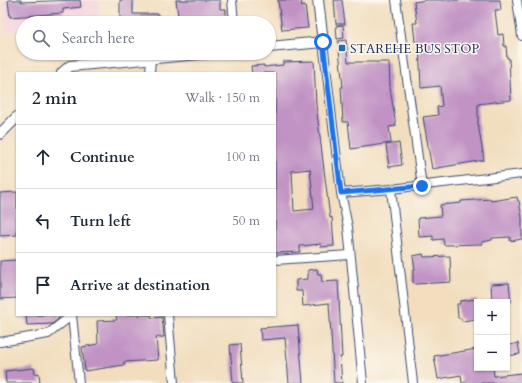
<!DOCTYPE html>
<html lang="en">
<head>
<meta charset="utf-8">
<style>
	:root { --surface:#fff; --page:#f6f6f7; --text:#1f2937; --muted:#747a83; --line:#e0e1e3 }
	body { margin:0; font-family:Cardo,serif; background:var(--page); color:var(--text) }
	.controls { position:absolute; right:12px; bottom:12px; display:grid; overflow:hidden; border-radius:0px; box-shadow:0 1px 3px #0004 }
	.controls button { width:36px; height:36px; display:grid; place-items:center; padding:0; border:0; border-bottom:1px solid var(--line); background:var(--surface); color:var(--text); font:20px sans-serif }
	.stop { position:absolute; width:12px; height:12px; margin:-9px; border:3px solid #1a73e8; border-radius:50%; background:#fff }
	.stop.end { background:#1a73e8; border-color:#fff; box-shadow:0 1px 4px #0008 }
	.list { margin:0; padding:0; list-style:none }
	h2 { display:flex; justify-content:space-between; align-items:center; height:52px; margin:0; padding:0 16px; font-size:17px }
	h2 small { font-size:13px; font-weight:400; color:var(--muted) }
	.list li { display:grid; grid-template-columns:26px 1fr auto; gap:12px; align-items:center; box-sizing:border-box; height:64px; padding:0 16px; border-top:1px solid var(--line) }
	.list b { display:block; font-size:15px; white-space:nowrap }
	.list em { font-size:13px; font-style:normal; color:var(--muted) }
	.icon { flex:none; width:22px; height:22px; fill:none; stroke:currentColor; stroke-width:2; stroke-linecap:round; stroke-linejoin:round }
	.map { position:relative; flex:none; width:522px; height:383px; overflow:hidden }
	.search { position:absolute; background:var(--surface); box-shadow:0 1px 3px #0004; left:16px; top:16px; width:260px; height:44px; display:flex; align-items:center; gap:10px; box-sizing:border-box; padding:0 14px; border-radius:22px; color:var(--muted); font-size:15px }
	.panel { position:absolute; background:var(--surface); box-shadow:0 1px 3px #0004; left:16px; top:72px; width:260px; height:244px; border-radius:0px }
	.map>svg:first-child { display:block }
	.built { fill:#f5cfdb }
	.building { fill:#c193c5; fill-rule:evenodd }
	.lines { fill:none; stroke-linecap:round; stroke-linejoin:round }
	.minor-casing { stroke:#3b496d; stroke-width:10 }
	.tertiary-casing { stroke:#3b496d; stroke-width:12 }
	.minor { stroke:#fff; stroke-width:8 }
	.tertiary { stroke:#fff; stroke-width:10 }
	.route { stroke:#1a73e8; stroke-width:5 }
	.poi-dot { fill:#1f6fb2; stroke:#fbf7ec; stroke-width:1.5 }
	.labels { text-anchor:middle; stroke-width:3; stroke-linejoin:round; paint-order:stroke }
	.poi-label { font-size:13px; fill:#1b2f5e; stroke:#fbf7ec; text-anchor:start }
</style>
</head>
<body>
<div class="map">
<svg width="522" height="383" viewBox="0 0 522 383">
	<rect width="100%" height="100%" fill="#fbf7ec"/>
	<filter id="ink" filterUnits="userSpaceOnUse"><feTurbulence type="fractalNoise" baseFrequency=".025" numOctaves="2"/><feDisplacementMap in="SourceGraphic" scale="8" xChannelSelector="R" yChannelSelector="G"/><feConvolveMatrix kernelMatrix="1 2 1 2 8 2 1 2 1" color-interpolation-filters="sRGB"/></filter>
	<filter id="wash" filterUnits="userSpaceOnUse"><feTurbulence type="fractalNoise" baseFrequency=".012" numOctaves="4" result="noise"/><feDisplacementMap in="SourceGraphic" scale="16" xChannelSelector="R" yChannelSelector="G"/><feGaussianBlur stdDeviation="0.9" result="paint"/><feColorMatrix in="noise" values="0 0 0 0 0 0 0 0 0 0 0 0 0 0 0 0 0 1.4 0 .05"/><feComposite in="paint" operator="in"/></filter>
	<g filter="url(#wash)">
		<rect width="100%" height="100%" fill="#f2debf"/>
		<!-- built -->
		<path class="built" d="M3 0H98L100 19 69 23H23V30L5 32Z"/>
		<g id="blocks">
			<!-- building -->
			<path class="building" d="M8 0H21V2L80 0 81 7 63 9V13L10 17Z
				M120 0H133V14H158V23H120Z
				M176 0H220V9H226V23H179Z
				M278 0H301L302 6 305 5 308 28 282 30Z
				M334 0H342L345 24H336Z
				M426 0H500L501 10H495L498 35 503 34 504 46H506L507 58H509L511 100 478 104V124L484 160 432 169 423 117 438 115 437 107 442 106 440 86 421 88 419 42H415L413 23H417L414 2Z
				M343 25 344 38 337 39 336 26Z
				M346 40 348 62H389L390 88 396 126 389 127 391 143 351 149 348 122H343L341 87H343L338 41Z
				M314 61 316 105 330 218 332 217 334 246 321 247V244L300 246V252L275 253V73H252L251 66 264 65V67L283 65V62ZM310 169 314 209 294 211 292 171Z
				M399 143 402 165 389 167 386 145Z
				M17 192V235L0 236V193Z
				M517 197 518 201H519L522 218V239L510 241V237L492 238V240L482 242V244L444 245 443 239 433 240V236L419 237 418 218 441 216 440 205 461 203V201L490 199 491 201Z
				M423 254 424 257 450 256 451 282 415 284 413 282V270H415L413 256Z
				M17 260V298L0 299V261Z
				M317 269 318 274H321L322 282 338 281 342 357H340L342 383H334L329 303 303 306 302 291H296V280L308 279V270Z
				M509 283 511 302H492L491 284Z
				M477 299V319L462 321 461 318H458L457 304H460V301Z
				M26 315H59V318L52 324 27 325Z
				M116 315H151L152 318 162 317 164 337H156L158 360 124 362V365L85 371 82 347 98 344 97 321 117 320Z
				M298 325 303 383H289L285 338 261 340 260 328Z
				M518 343 520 354 507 356V346Z
				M240 344 243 383H233L230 345Z
				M477 349V368H493L494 376 522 373V383H462L461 375 438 379 434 356Z
				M34 368 35 374 39 373 40 383H6L5 371Z"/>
		</g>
	</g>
	<g filter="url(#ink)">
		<use href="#blocks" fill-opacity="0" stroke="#3b496d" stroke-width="1"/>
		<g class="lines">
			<!-- minor casing -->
			<g class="minor-casing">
				<path id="minor" d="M232 0 234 23
					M396 0 422 186
					M517 0 522 36
					M323 42 341 193
					M150 73 151 58
					M391 189 413 383
					M275 260 350 255
					M72 315 79 383
					M168 315 174 383
					M0 342 48 334 72 315
					M363 383 348 227 341 193 391 189 522 174"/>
			</g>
			<!-- tertiary casing -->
			<g class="tertiary-casing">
				<path id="tertiary" d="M269 47 323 42 318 0
					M62 73 70 66 210 53
					M0 134 17 117"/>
			</g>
			<!-- minor -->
			<use href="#minor" class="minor"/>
			<!-- tertiary -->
			<use href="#tertiary" class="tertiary"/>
		</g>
	</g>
	<g class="lines" filter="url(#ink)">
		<!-- route -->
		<path class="route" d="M323 42 341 193 422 186"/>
	</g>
	<!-- markers -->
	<rect class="poi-dot" x="338" y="44" width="8" height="8" rx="2"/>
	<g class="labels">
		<!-- poi labels -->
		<g class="poi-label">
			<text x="350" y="53">STAREHE BUS STOP</text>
		</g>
	</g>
</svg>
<div class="controls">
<button>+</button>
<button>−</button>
</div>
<div class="stop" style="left:323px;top:42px"></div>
<div class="stop end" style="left:422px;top:186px"></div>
<div class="search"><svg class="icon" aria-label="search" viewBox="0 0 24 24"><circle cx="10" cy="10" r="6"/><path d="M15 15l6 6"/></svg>Search here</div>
<section class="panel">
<h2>2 min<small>Walk · 150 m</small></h2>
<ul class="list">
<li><svg class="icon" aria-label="ahead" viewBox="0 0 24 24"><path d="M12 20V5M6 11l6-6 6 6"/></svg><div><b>Continue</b></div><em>100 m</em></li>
<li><svg class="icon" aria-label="left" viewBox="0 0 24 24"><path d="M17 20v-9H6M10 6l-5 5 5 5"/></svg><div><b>Turn left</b></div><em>50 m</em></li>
<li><svg class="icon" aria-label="arrive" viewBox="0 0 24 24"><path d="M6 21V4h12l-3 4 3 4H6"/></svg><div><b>Arrive at destination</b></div></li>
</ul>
</section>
</div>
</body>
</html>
